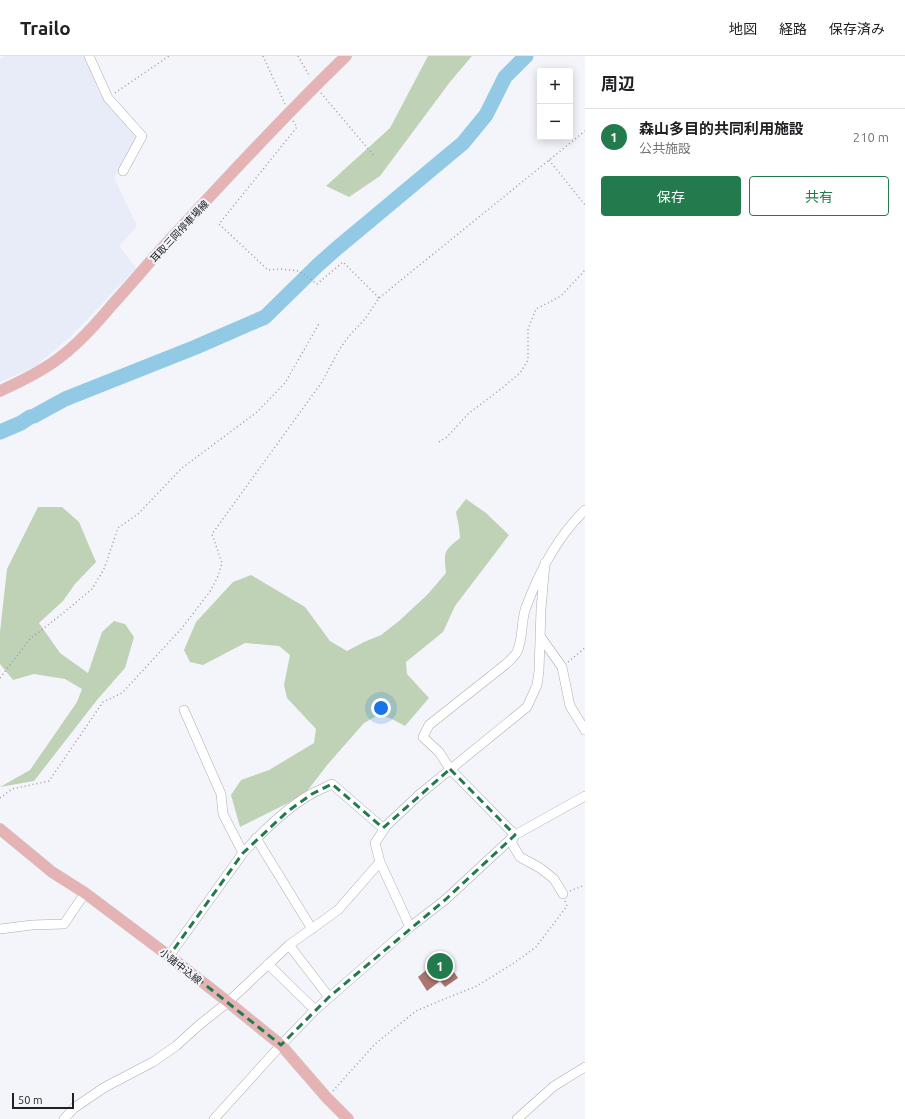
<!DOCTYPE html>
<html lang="ja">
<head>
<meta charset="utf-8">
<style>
	:root { --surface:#fff; --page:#f6f6f6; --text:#202124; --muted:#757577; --line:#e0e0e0; --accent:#237a4d }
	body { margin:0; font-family:Ubuntu,"Noto Sans JP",sans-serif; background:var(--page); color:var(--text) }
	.controls { position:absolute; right:12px; top:12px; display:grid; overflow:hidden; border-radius:4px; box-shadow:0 2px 10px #0003 }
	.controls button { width:36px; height:36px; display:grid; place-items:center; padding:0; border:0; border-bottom:1px solid var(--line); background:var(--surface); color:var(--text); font:20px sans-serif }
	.scale { position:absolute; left:12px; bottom:10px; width:62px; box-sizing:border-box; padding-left:4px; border:2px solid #212123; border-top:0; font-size:11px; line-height:14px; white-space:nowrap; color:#212123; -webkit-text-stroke:3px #f4f5fb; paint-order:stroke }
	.you { position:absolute; left:381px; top:652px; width:14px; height:14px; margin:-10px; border:3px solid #fff; border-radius:50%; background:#1a73e8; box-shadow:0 0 0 6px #1a73e833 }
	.badge { display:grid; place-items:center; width:26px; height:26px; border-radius:50%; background:var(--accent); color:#fff; font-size:13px; font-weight:700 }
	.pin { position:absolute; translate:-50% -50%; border:2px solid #fff; box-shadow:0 1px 4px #0006 }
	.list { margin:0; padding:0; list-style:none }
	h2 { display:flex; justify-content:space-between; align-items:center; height:52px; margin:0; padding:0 16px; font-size:17px }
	h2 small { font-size:13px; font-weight:400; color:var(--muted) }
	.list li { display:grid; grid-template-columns:26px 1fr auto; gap:12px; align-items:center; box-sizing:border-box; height:56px; padding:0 16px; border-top:1px solid var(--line) }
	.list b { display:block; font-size:15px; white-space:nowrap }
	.list p { margin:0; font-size:13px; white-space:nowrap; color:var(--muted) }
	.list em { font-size:13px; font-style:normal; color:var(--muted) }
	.actions { display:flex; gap:8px; padding:12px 16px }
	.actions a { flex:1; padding:9px 0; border:1px solid var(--accent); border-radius:4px; text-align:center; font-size:14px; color:var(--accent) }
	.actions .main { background:var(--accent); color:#fff }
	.map { position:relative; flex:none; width:585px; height:1063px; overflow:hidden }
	header { display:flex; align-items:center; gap:24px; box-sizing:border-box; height:56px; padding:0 20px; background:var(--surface); border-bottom:1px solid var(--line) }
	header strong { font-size:19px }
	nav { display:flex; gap:22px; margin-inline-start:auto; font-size:14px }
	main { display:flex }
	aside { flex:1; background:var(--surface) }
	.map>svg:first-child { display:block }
	.built { fill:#e8ebf8 }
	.green { fill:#bfd2b6 }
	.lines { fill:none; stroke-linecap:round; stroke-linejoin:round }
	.river { stroke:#92cae6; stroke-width:15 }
	.building { fill:#ac7570 }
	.minor-casing { stroke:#abacb2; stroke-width:10 }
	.major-casing { stroke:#d3d3d3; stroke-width:12 }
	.path { stroke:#9b9ba0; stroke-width:1.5; stroke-dasharray:1 3; stroke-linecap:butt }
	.minor { stroke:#fff; stroke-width:9 }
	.major { stroke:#e5b3b4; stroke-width:11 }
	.marked { fill:none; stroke:#237a4d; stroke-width:3; stroke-dasharray:8 5; stroke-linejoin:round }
	.labels { text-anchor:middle; stroke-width:4; stroke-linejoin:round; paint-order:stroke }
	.street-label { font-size:10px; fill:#212123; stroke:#f4f5fb }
</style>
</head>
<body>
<header>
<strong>Trailo</strong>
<nav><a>地図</a><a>経路</a><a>保存済み</a></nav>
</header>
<main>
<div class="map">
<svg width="585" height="1063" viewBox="0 0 585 1063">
	<rect width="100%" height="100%" fill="#f4f5fb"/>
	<!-- built -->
	<path class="built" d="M5 0H85L99 37 139 80 114 122 137 170 119 190 136 212 71 280 36 310 0 326V3Z"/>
	<!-- green -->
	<path class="green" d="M428 0H472L450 26 380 120 349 141 326 130 390 72Z
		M466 443 486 457 509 479 455 550 443 576 406 606 407 618 429 642 405 670 390 662 378 659 364 667 328 708 304 739 240 771 231 739 241 724 269 714 314 687 316 673 287 642 284 629 290 599 279 590 245 587 203 609 190 606 184 594 196 566 233 526 251 519 305 551 330 585 347 595 364 586 381 579 399 565 427 539 446 517C444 496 443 495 460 482L459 471 456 456Z
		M38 451H62L79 466 96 506 75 528 63 545 39 567 60 597 88 617 102 576 114 565 125 568 134 581 125 612 97 644 34 725 0 731 30 714 77 646 82 633 65 623 34 618 13 624 0 608V576L7 513Z"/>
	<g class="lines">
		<!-- river -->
		<path class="river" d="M0 376 21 367 30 361 34 360 65 343 196 291 265 261 318 209 336 193 463 87 486 59 505 21 526 0"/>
	</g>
	<!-- building -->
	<path class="building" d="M443 900 458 922 445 931 440 925 427 935 418 921Z"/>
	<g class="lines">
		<!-- minor casing -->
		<g class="minor-casing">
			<path id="minor" d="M89 0 108 42 142 80 123 115
				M540 580 562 611 570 650 585 674
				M184 654 221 738 223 758 243 797
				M515 779 450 713 439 696 423 681 429 669 506 608C510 604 514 601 517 596 523 583 521 568 525 554 538 518 557 481 585 454
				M515 779 511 786 520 801 540 812 554 823 563 838
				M256 782 312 873
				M410 871 380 806 375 787 387 769 420 738 527 651 537 629 539 615 541 553 545 507
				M0 873 32 869 64 868 85 837
				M289 889 329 941
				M169 900 243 797C263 775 287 751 313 737 319 734 326 731 332 728L384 773
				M268 908 315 954
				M64 1063 74 1052 105 1031 153 1006 176 990 198 970 228 946 289 889 338 854 380 806
				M214 1063 281 989 315 954 410 871 445 844 515 779 585 740
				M517 1063 554 1030 585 1011"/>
		</g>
		<!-- major casing -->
		<g class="major-casing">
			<path id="major" d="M0 335C22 325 45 314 63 299 81 285 97 267 112 249 134 225 155 199 178 175 233 115 288 56 346 0
				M0 773 52 816 85 837 169 900 228 946 281 989 327 1042 348 1063"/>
		</g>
		<!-- path -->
		<path class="path" d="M263 0 285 48
			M298 0 310 21
			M115 37 169 0
			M321 37 375 101
			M293 65 297 71 219 168 268 214 280 213 299 215 317 228 343 206 379 242
			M549 104 585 149
			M439 386 447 381 468 358 502 332 520 317 528 304V273L536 253 561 240 585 214
			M568 606 585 592
			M0 622 30 583 62 558 92 533 104 513 118 472 138 458 182 412 257 356 285 327 320 266
			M0 742 12 733 49 725 103 646 122 637 182 572 211 534 218 520 222 507 212 478 322 326 339 294 349 280 365 263 379 242 585 75
			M570 835 585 829
			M333 1035 375 988 416 955 442 944 477 930 514 907 536 891 567 850 565 845"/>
		<!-- minor -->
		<use href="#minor" class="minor"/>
		<!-- major -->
		<use href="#major" class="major"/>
	</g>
	<!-- marked area -->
	<path class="marked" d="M450 713 515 779 445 844 329 941 281 989 169 900 243 797 288 755 312 738 332 728 383 772Z"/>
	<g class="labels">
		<!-- street labels -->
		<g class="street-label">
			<text transform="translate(179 175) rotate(-47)" y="4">耳取三岡停車場線</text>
			<text transform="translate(181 910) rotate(38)" y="4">小諸中込線</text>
		</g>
	</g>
</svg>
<div class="controls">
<button>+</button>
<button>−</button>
</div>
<div class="scale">50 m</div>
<div class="you"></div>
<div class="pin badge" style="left:440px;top:910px">1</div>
</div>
<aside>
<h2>周辺<small></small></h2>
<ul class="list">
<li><span class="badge">1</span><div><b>森山多目的共同利用施設</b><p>公共施設</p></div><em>210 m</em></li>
</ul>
<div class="actions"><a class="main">保存</a><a>共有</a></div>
</aside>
</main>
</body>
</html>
